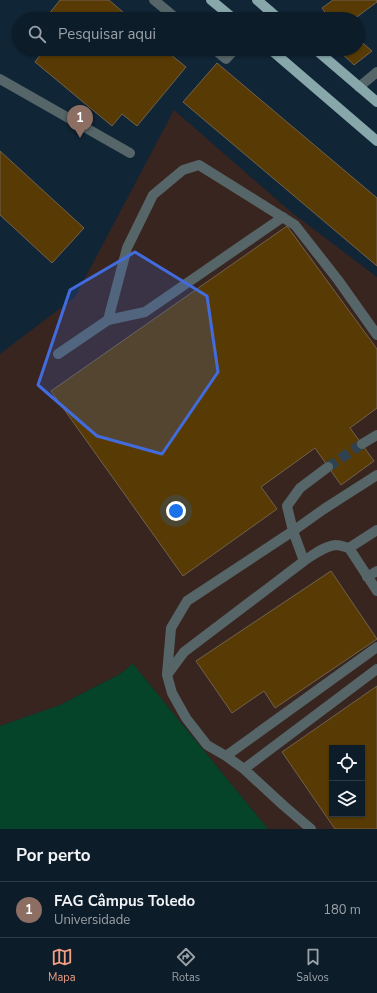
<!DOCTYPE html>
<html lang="pt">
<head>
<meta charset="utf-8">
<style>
	:root { --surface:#0c1c28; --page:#1a2934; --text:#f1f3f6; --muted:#9aa1a8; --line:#2c3a45; --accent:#f39f84 }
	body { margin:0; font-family:"Nunito Sans",sans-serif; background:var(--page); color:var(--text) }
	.controls { position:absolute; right:12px; bottom:12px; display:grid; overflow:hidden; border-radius:0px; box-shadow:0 1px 3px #0004 }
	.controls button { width:36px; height:36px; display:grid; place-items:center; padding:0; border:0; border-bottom:1px solid var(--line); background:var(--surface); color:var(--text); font:20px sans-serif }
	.you { position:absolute; left:176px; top:511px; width:14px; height:14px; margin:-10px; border:3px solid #fff; border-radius:50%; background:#1a73e8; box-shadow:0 0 0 6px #1a73e833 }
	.badge { display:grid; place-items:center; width:26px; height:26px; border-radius:50%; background:var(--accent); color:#fff; font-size:13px; font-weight:700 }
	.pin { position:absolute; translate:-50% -33px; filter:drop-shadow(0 1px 2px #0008) }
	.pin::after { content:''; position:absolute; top:21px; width:14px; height:12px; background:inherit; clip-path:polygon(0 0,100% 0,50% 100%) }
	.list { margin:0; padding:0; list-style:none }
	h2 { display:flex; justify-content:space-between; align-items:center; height:52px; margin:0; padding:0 16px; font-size:17px }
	h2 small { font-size:13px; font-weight:400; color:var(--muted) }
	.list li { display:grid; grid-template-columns:26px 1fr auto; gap:12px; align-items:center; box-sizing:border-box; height:56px; padding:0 16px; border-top:1px solid var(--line) }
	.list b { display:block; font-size:15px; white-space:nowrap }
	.list p { margin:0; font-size:13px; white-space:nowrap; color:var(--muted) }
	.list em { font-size:13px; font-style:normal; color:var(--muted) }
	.icon { flex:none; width:22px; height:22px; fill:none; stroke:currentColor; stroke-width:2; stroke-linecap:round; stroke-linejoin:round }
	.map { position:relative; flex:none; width:377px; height:829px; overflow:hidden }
	.search { position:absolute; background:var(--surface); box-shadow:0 1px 3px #0004; left:12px; right:12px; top:12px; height:44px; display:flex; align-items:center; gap:10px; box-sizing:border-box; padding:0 14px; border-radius:22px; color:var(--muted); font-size:15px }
	.sheet { height:108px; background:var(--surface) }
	nav { display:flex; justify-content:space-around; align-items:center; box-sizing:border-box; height:56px; border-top:1px solid var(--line); background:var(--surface); font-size:11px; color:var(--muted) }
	nav a { display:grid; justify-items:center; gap:2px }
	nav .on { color:var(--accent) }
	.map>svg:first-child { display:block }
	.industrial { fill:#382520; fill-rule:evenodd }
	.green { fill:#064429 }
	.building { fill:#583b04; stroke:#72624a; fill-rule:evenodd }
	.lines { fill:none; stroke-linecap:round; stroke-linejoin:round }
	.minor-tunnel { stroke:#2e4252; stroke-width:10; stroke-dasharray:10 5; stroke-linecap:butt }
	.minor { stroke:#566567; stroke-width:10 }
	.major { stroke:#87a7ab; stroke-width:10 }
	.marked { fill:#426cdd; fill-opacity:0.2; stroke:#426cdd; stroke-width:3; stroke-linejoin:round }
</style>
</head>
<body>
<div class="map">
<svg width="377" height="829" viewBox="0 0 377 829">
	<rect width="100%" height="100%" fill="#102536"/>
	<!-- industrial -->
	<path class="industrial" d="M174 110 291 212 377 277V829H268L133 664 120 674 60 705 0 726V354L75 297ZM332 748H362V814H332Z"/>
	<!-- green -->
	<path class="green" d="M133 664 268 829H0V726L60 705 120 674Z"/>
	<!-- building -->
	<path class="building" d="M60 0H109L124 13 118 19H45Z
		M333 0H377V2L354 19H330L322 8Z
		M358 39 372 51 354 65 337 49H358Z
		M35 49H131L133 51 135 49H164L186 67 137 126 122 114 112 126 35 62 41 54Z
		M217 63 377 198V266L183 102Z
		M0 151 84 228 52 263 0 215Z
		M287 226 377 349V408L350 428 374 461 341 485 315 448 261 487 277 509 183 576 51 391Z
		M331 571 377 639 275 708 264 691 232 713 196 661Z
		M377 686V829H335L282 752ZM332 748H362V814H332Z"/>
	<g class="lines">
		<!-- minor-tunnel -->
		<path class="minor-tunnel" d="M328 467 362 444"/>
		<!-- minor -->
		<path class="minor" d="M154 0 177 19
			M262 19 270 11
			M214 49 226 59 235 49
			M0 79 130 153
			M359 87 377 72
			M108 320 127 248 153 195 183 170 199 165 295 225 338 280 377 335
			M58 354 108 320 145 312 283 217
			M362 444 377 435
			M328 467 300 488 287 506 293 531 304 561C313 555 324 546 336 545 340 545 345 547 349 548L377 530
			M349 548 377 591
			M304 561 184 652 167 675 172 693 186 718 207 745 226 756 244 769 283 805 311 829
			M367 577 377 571
			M167 674 171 628 187 601 293 531 324 509 377 475
			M226 756 377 647
			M244 769 377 669"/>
		<!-- major -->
		<path class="major" d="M211 0 234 19
			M257 0 279 19
			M270 49 377 141
			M315 49 377 102"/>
	</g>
	<!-- marked area -->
	<path class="marked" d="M135 252 207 296 218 372 162 454 97 436 38 385 70 290Z"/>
</svg>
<div class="controls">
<button><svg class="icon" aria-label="locate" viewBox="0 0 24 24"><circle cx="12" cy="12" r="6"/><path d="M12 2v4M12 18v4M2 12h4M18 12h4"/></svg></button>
<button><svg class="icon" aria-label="layers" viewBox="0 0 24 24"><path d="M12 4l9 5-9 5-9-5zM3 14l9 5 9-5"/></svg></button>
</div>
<div class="you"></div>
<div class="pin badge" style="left:80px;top:138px;background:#8d6e63">1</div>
<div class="search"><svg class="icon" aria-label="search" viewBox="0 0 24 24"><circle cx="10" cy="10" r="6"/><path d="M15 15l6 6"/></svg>Pesquisar aqui</div>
</div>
<section class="sheet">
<h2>Por perto<small></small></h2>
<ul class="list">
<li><span class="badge" style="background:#8d6e63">1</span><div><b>FAG Câmpus Toledo</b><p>Universidade</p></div><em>180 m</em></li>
</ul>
</section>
<nav>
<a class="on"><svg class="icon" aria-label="map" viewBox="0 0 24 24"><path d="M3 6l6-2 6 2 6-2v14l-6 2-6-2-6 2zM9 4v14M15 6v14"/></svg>Mapa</a>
<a><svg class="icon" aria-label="directions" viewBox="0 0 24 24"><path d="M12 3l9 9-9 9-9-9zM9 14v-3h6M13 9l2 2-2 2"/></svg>Rotas</a>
<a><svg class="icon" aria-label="saved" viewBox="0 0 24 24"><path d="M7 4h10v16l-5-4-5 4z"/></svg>Salvos</a>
</nav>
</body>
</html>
